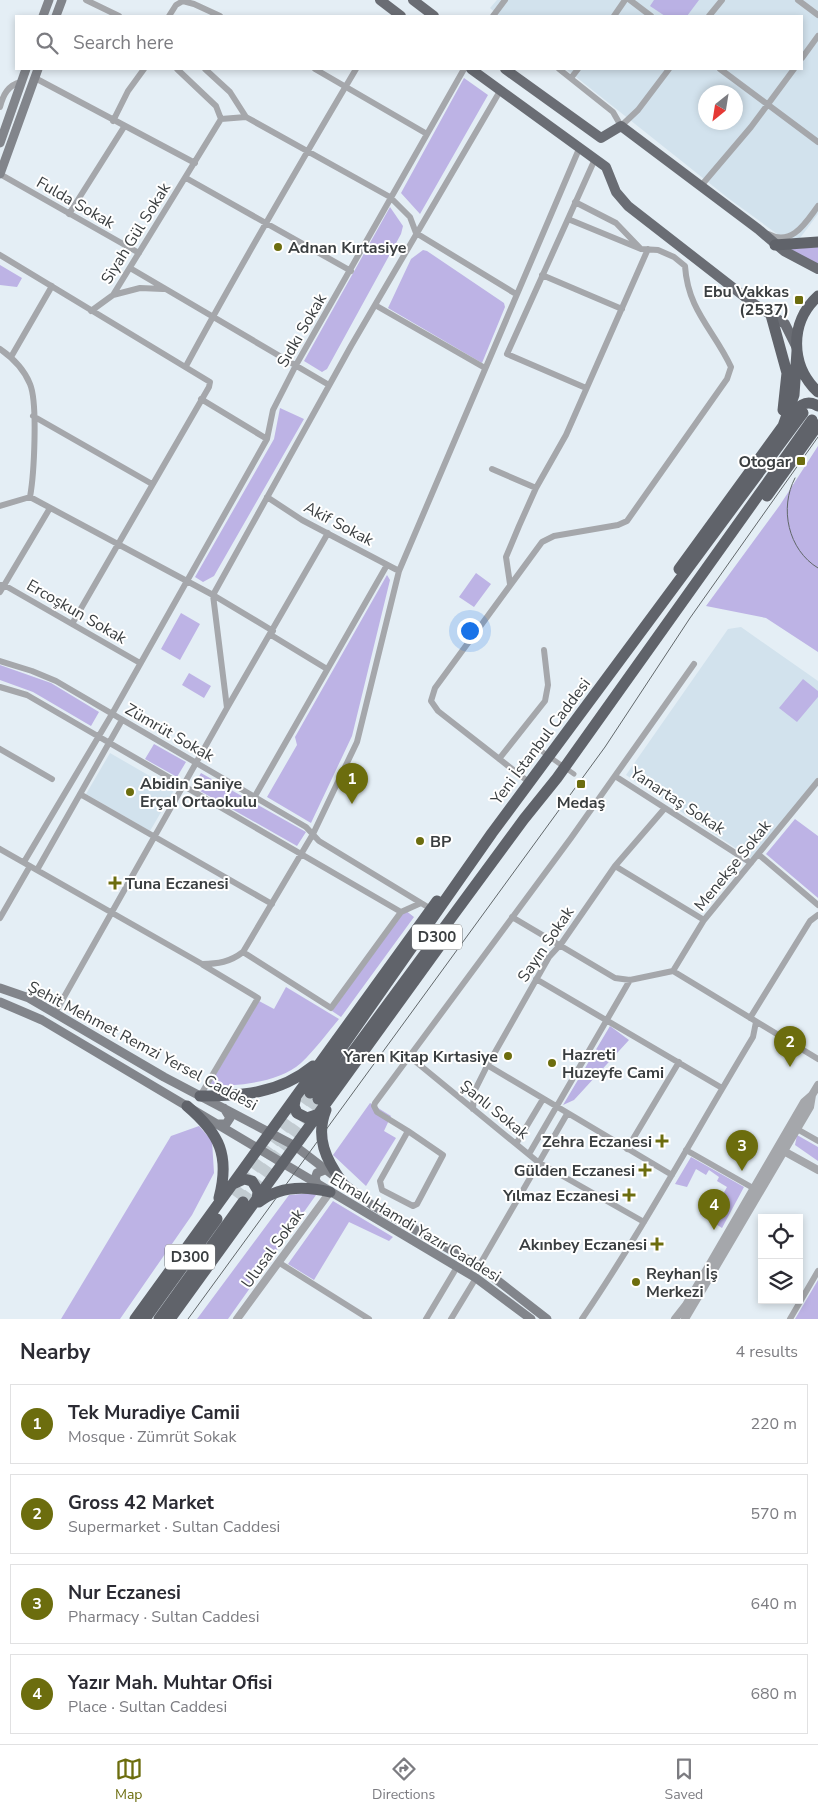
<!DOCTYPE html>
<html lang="en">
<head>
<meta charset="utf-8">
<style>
	:root { --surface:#fff; --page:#f2f2f3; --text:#2b2b33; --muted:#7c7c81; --line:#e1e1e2; --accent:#6c6d0e }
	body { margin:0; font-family:"Nunito Sans",sans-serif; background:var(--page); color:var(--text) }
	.controls { position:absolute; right:15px; bottom:15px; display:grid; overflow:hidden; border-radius:0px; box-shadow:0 2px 8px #0003 }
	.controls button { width:45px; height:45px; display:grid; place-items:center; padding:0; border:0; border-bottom:1px solid var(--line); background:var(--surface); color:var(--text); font:25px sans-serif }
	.compass { position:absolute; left:698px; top:85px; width:45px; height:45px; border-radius:50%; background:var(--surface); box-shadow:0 2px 8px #0003; rotate:210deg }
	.you { position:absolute; left:469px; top:630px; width:18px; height:18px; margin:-12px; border:4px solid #fff; border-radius:50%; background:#1a73e8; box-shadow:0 0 0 8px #1a73e833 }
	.badge { display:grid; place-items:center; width:32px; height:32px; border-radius:50%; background:var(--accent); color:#fff; font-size:16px; font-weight:700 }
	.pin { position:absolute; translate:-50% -41px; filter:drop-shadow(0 1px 2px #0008) }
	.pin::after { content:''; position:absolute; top:26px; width:18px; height:15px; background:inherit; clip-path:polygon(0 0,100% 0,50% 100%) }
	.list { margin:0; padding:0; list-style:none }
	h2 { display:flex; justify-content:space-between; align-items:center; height:65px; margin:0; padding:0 20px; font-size:21px }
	h2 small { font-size:16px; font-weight:400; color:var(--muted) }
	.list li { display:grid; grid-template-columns:32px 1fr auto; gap:15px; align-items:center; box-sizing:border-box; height:80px; margin:0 10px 10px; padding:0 10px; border:1px solid var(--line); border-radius:0px }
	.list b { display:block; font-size:19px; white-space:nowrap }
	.list p { margin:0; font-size:16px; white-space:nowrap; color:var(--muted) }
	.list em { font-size:16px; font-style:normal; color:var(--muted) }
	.icon { flex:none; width:28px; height:28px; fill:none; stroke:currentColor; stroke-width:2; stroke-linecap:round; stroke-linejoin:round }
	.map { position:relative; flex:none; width:818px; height:1319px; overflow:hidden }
	.search { position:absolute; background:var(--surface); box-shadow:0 2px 8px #0003; left:15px; right:15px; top:15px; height:55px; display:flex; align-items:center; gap:12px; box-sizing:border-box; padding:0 18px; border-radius:0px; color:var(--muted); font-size:19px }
	.sheet { height:425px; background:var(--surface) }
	nav { display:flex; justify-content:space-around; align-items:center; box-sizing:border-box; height:70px; border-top:1px solid var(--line); background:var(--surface); font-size:14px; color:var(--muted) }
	nav a { display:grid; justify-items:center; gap:2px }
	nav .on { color:var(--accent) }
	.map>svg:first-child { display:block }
	.built { fill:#d2e2ed; fill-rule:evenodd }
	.green { fill:#bdb3e5 }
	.forest { fill:#bab1e4 }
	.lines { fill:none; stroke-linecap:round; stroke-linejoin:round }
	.trunk-tunnel { stroke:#c2cbd1; stroke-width:11; stroke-dasharray:11 5.5; stroke-linecap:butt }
	.pedestrian { stroke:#a5a7ab; stroke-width:5 }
	.minor { stroke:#a5a7ab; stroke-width:6 }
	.tertiary { stroke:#a5a7ab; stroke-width:8 }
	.secondary { stroke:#82858b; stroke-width:9 }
	.primary { stroke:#6a6d74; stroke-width:10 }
	.trunk { stroke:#60636a; stroke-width:11 }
	.tram { stroke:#61676a; stroke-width:1 }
	.poi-dot { fill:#6c6d0e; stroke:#fff; stroke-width:2 }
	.labels { text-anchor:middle; stroke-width:4; stroke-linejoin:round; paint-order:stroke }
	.shield { fill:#fff; stroke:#757879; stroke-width:1 }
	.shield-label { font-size:15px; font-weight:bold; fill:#3a3e40 }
	.street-label { font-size:16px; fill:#3a3e40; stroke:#fff }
	.poi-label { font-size:16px; font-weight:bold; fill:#3a3e40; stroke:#fff; text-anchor:end }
</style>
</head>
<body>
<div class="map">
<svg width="818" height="1319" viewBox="0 0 818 1319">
	<rect width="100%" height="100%" fill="#e4eef5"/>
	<!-- built -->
	<path class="built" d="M497 0H818V214L800 238 784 239 728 198 566 69H802V16H499L490 8ZM706 92H736V122H706Z
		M741 627 818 681V777L752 859 626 775 728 629Z
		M110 753 174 790 150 831 86 794Z"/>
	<!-- green -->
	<path class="green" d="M464 78 488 95 420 214 401 193Z
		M390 207 403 226 401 234 327 369 322 372 304 361Z
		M818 247V266L790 249Z
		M423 250 427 251 504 303 505 307 482 363 388 308 411 259Z
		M0 265 22 278 17 287 0 285Z
		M280 408 304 419 214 576 203 582 195 577 274 439Z
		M818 446V652L766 618 706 606 780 505Z
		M476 573 491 584 474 607 459 597Z
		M387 575 390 580 352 736 311 823 267 797 297 745 295 737Z
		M181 613 200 624 180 660 161 649Z
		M0 665 51 683 99 712 91 726 33 692 0 680Z
		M189 673 211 686 204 698 182 685Z
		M803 679 818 691V697L797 722 779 708Z
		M154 744 186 762 177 777 145 759Z
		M201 773 306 832 297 846 193 787Z
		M795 819 818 836V898L766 854Z
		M405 910 414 917 341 1017 332 1011Z
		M286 987 339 1019C327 1033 315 1050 301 1063 279 1083 237 1086 209 1086L259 1001 274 1009Z
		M370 1103 391 1116 384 1131 396 1138 366 1186 333 1155Z
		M199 1126 212 1141 214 1173 192 1215 120 1319H61L171 1136Z
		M797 1135 818 1147V1161L795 1145Z
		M691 1157 744 1187 722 1228 700 1214 709 1196 719 1201 727 1187 717 1181 719 1177 709 1170 706 1175 696 1169 687 1187 675 1184Z
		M314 1193 316 1195 228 1319H197L289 1195Z
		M333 1201 393 1237 389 1241 349 1222 314 1280 288 1264Z
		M818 1280V1319H795Z"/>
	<!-- forest -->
	<path class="forest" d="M654 0H699L687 16H665L650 6Z
		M610 1026 629 1040 574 1100 563 1105Z"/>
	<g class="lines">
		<!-- trunk-tunnel -->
		<path class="trunk-tunnel" d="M234 1196 310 1093
			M243 1202 318 1099"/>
		<!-- pedestrian -->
		<path class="pedestrian" d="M540 750 574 774"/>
		<!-- minor -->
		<path class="minor" d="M86 0 119 16
			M630 0 651 16
			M798 0 818 15
			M169 16 176 5 183 1 194 4 220 16
			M493 16 505 0
			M614 16 625 0
			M709 16 722 0
			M802 58 818 36
			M177 69 216 106 221 119
			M205 69 230 92 246 117 390 197 410 217 416 233 516 294
			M315 69 427 134
			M559 69 613 112 621 126 638 110 669 69
			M720 69 818 142
			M35 78 195 163
			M571 78 578 69
			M0 107C3 95 8 85 21 82
			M113 121 128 91 144 69
			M0 174 139 253
			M186 178 351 271
			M700 187 751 127 794 69
			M575 202 616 223 640 248
			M69 214 124 127
			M568 219 507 354 586 388
			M768 234C792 247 806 222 818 206
			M0 255 210 382 209 387 72 624
			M130 268 329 385
			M542 275 622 309
			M113 295 140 288 163 289
			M375 305 485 368
			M91 311 113 295 221 119 246 117
			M0 349C13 358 24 369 30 384 38 403 34 475 30 497
			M11 357 52 286
			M186 366C240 266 298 167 356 69
			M201 399 267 439
			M33 416 152 484
			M492 469 536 488
			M267 497 302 520 399 571
			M0 506 30 497 213 595 273 631
			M510 584 506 557 519 526 536 488 566 435 648 249
			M0 585H4L140 663
			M0 592 50 508
			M271 635 327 669
			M0 661 32 671 56 681 306 827 319 841 431 909
			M0 687 27 695 401 912 421 903
			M227 708 328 533
			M0 749 52 779
			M499 759 545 701 548 685 544 650
			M615 776 751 863
			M530 783 438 711 431 701 435 688 542 542 554 536 618 525 627 521 727 379 731 367C714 330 688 311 685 266L674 257 658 250 641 249 568 219 595 159
			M80 794 272 904
			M255 796 387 565
			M0 849 202 964C218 964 230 962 243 952L313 834 357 742 399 571 579 149
			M758 854 818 905
			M24 862 112 714 267 439 273 410 296 365 464 69
			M615 866 704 920
			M37 870 122 720
			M512 917 615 978 630 980 673 971 818 1059
			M0 918 30 866
			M243 952 331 1008 401 912
			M673 971 704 920 818 781
			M536 979 722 1088
			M55 1013 227 708 213 595 351 346 500 91
			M750 1018 810 921 818 915
			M410 1057 538 1162 644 1222
			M487 1065 672 1175
			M200 1096 258 998 203 965
			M473 1109 474 1092 486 1068 549 957 561 944 615 866 665 808
			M797 1129 818 1141
			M408 1131 443 1155 417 1204 413 1206 382 1190 380 1181 408 1131 377 1112 374 1106 375 1103 571 838 694 664
			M516 1144 543 1099
			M627 1149 679 1062
			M686 1150 753 1188
			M529 1154 630 980
			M278 1262 369 1319
			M479 1266 567 1114
			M426 1319 457 1267
			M451 1319 476 1278
			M582 1319C644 1228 696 1131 753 1037L756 1022
			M790 1319 818 1271"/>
		<!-- tertiary -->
		<path class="tertiary" d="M780 1149 818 1170
			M237 1319 330 1192
			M675 1319 686 1305 804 1102 812 1095 818 1085
			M685 1319 797 1129 810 1107 812 1095"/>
		<!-- secondary -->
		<path class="secondary" d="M43 16 49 0
			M56 16 62 0
			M0 143 26 69
			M0 174 38 69
			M0 988 29 998 164 1077 295 1146 372 1205 479 1266 547 1319
			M0 1002 42 1020 476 1278 531 1319
			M218 1124H226L230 1118 224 1108
			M318 1185 315 1179 317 1173 327 1169"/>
		<!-- primary -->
		<path class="primary" d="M380 0 401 16
			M413 0 434 16
			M471 69 606 167 616 192 628 206 754 304 785 324 796 346
			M505 69 601 138 621 126 758 229 784 251 818 269"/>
		<!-- trunk -->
		<path class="trunk" d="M775 245 818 242
			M818 296C789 322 790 366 818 392
			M771 315 787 373 783 410
			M790 418C798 407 805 398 818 406
			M767 496 818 425
			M679 569 783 426 794 395 797 351
			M310 1093 492 833 803 413
			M200 1096C241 1096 279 1094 313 1066
			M296 1096 294 1106 297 1113 307 1118 319 1114
			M318 1099 524 819 557 778 812 420
			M187 1106C220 1134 230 1156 219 1198
			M326 1110C315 1137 326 1160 342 1182
			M233 1184 244 1179 252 1181 258 1191 257 1201
			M259 1202C279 1186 306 1186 330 1192
			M135 1319 437 901
			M145 1319 217 1219
			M159 1319 243 1202
			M170 1319 439 947"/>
		<!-- tram -->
		<path class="tram" d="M795 478C779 508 788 550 818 568
			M188 1319 605 747 690 618 818 437"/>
	</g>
	<!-- markers -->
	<g class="poi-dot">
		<circle cx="278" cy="247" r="5"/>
		<rect x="794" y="295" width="10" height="10" rx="2.5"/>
		<rect x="796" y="456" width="10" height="10" rx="2.5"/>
		<rect x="576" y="779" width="10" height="10" rx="2.5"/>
		<circle cx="130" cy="792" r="5"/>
		<circle cx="420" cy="841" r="5"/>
		<path d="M112.5 875.5h5v5h5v5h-5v5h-5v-5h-5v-5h5z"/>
		<circle cx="508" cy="1056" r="5"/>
		<circle cx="552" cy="1063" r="5"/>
		<path d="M659.5 1133.5h5v5h5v5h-5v5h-5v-5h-5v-5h5z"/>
		<path d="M642.5 1162.5h5v5h5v5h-5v5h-5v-5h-5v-5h5z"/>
		<path d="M626.5 1187.5h5v5h5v5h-5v5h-5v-5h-5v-5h5z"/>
		<path d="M654.5 1236.5h5v5h5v5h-5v5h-5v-5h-5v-5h5z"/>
		<circle cx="636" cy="1282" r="5"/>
	</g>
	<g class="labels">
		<!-- shield labels -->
		<g class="shield">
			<rect x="412" y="924.5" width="50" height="25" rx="4"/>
			<rect x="165" y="1244.5" width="50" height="25" rx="4"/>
		</g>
		<g class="shield-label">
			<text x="437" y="942">D300</text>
			<text x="190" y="1262">D300</text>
		</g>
		<!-- street labels -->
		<g class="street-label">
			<text transform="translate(76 202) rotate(30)" y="6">Fulda Sokak</text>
			<text transform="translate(135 233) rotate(-58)" y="6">Siyah Gül Sokak</text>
			<text transform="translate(301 330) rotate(-60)" y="6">Sıdkı Sokak</text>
			<text transform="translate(339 523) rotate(28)" y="6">Akif Sokak</text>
			<text transform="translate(77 611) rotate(30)" y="6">Ercoşkun Sokak</text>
			<text transform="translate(170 732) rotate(30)" y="6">Zümrüt Sokak</text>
			<text transform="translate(540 741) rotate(-53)" y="6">Yeni İstanbul Caddesi</text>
			<text transform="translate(678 800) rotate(33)" y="6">Yanartaş Sokak</text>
			<text transform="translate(732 865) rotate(-51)" y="6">Menekşe Sokak</text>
			<text transform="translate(545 944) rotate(-56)" y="6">Sayın Sokak</text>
			<text transform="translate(143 1045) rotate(28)" y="6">Şehit Mehmet Remzi Yersel Caddesi</text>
			<text transform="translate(495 1109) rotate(39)" y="6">Şanlı Sokak</text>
			<text transform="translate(416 1227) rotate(31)" y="6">Elmalı Hamdi Yazır Caddesi</text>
			<text transform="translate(272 1248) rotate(-54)" y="6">Ulusal Sokak</text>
		</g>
		<!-- poi labels -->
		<g class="poi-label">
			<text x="288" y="253" text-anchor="start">Adnan Kırtasiye</text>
			<text x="789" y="297">Ebu Vakkas<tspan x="789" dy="18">(2537)</tspan></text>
			<text x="791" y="467">Otogar</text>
			<text x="140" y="789" text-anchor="start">Abidin Saniye<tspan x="140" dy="18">Erçal Ortaokulu</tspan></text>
			<text x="581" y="808" text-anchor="middle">Medaş</text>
			<text x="430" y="847" text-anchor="start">BP</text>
			<text x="125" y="889" text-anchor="start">Tuna Eczanesi</text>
			<text x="562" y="1060" text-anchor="start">Hazreti<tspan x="562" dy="18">Huzeyfe Cami</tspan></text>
			<text x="498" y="1062">Yaren Kitap Kırtasiye</text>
			<text x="652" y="1147">Zehra Eczanesi</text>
			<text x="635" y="1176">Gülden Eczanesi</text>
			<text x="619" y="1201">Yılmaz Eczanesi</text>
			<text x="647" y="1250">Akınbey Eczanesi</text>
			<text x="646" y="1279" text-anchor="start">Reyhan İş<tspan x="646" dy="18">Merkezi</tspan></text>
		</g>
	</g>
</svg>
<div class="controls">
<button><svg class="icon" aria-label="locate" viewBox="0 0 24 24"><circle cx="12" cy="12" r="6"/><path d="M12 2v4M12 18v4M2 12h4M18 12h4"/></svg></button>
<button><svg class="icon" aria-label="layers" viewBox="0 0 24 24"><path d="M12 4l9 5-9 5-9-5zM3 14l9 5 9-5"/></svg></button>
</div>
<svg class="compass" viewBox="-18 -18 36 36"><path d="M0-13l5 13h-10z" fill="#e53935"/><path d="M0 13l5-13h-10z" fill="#7c7c81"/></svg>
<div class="you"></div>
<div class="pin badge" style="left:352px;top:804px">1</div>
<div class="pin badge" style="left:790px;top:1067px">2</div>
<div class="pin badge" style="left:742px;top:1171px">3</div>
<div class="pin badge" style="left:714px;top:1230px">4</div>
<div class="search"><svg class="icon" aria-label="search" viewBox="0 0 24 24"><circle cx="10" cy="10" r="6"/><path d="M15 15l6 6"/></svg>Search here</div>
</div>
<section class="sheet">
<h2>Nearby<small>4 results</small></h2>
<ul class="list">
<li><span class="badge">1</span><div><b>Tek Muradiye Camii</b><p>Mosque · Zümrüt Sokak</p></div><em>220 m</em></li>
<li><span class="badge">2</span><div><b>Gross 42 Market</b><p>Supermarket · Sultan Caddesi</p></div><em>570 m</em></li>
<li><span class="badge">3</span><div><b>Nur Eczanesi</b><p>Pharmacy · Sultan Caddesi</p></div><em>640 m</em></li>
<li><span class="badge">4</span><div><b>Yazır Mah. Muhtar Ofisi</b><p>Place · Sultan Caddesi</p></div><em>680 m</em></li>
</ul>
</section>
<nav>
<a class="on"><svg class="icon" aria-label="map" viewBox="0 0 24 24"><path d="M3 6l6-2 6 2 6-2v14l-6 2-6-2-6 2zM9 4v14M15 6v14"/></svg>Map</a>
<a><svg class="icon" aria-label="directions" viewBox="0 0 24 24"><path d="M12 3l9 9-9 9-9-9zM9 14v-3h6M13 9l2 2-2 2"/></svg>Directions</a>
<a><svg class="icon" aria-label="saved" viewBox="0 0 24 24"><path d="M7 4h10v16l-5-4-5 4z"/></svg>Saved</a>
</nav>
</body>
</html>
